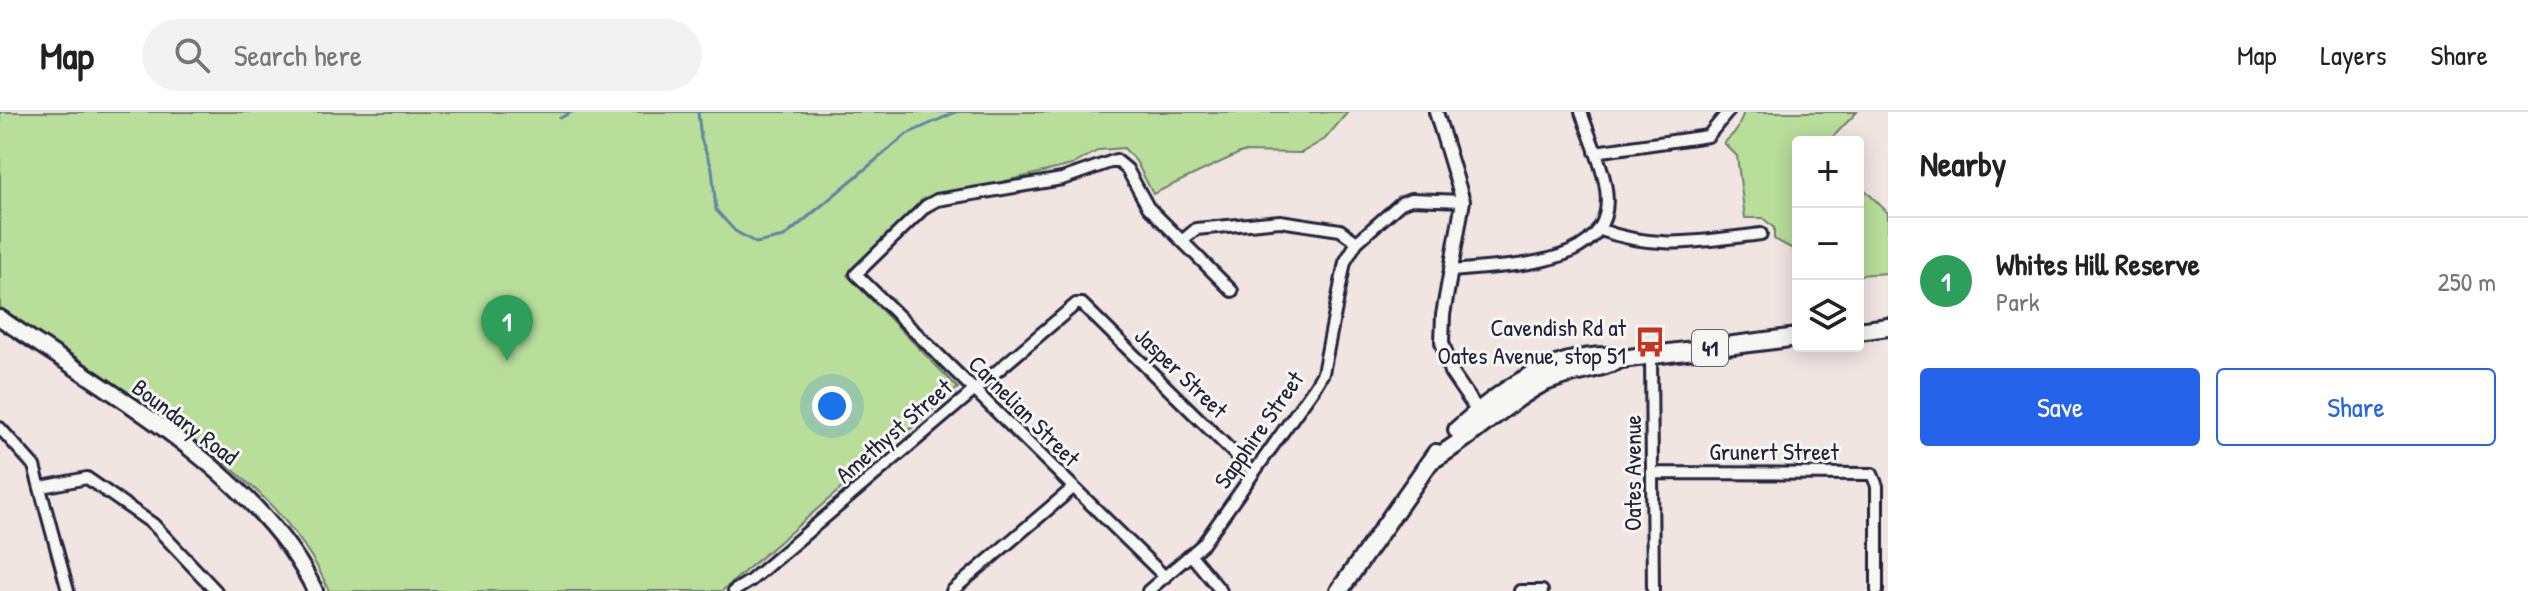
<!DOCTYPE html>
<html lang="en">
<head>
<meta charset="utf-8">
<style>
	:root { --surface:#fff; --page:#f2f2f2; --text:#222; --muted:#767676; --line:#e0e0e0; --accent:#2563eb }
	body { margin:0; font-family:"Patrick Hand",sans-serif; background:var(--page); color:var(--text) }
	.controls { position:absolute; right:24px; top:24px; display:grid; overflow:hidden; border-radius:8px; box-shadow:0 4px 20px #0003 }
	.controls button { width:72px; height:72px; display:grid; place-items:center; padding:0; border:0; border-bottom:2px solid var(--line); background:var(--surface); color:var(--text); font:40px sans-serif }
	.you { position:absolute; left:832px; top:294px; width:28px; height:28px; margin:-20px; border:6px solid #fff; border-radius:50%; background:#1a73e8; box-shadow:0 0 0 12px #1a73e833 }
	.badge { display:grid; place-items:center; width:52px; height:52px; border-radius:50%; background:var(--accent); color:#fff; font-size:26px; font-weight:700 }
	.pin { position:absolute; translate:-50% -66px; filter:drop-shadow(0 2px 4px #0008) }
	.pin::after { content:''; position:absolute; top:42px; width:28px; height:24px; background:inherit; clip-path:polygon(0 0,100% 0,50% 100%) }
	.list { margin:0; padding:0; list-style:none }
	h2 { display:flex; justify-content:space-between; align-items:center; height:104px; margin:0; padding:0 32px; font-size:34px }
	h2 small { font-size:26px; font-weight:400; color:var(--muted) }
	.list li { display:grid; grid-template-columns:52px 1fr auto; gap:24px; align-items:center; box-sizing:border-box; height:128px; padding:0 32px; border-top:2px solid var(--line) }
	.list b { display:block; font-size:30px; white-space:nowrap }
	.list p { margin:0; font-size:26px; white-space:nowrap; color:var(--muted) }
	.list em { font-size:26px; font-style:normal; color:var(--muted) }
	.actions { display:flex; gap:16px; padding:24px 32px }
	.actions a { flex:1; padding:18px 0; border:2px solid var(--accent); border-radius:8px; text-align:center; font-size:28px; color:var(--accent) }
	.actions .main { background:var(--accent); color:#fff }
	.icon { flex:none; width:44px; height:44px; fill:none; stroke:currentColor; stroke-width:2; stroke-linecap:round; stroke-linejoin:round }
	.map { position:relative; flex:none; width:1888px; height:479px; overflow:hidden }
	header { display:flex; align-items:center; gap:48px; box-sizing:border-box; height:112px; padding:0 40px; background:var(--surface); border-bottom:2px solid var(--line) }
	header strong { font-size:38px }
	nav { display:flex; gap:44px; margin-inline-start:auto; font-size:28px }
	.search { width:560px; height:72px; background:var(--page); display:flex; align-items:center; gap:20px; box-sizing:border-box; padding:0 28px; border-radius:44px; color:var(--muted); font-size:30px }
	main { display:flex }
	aside { flex:1; background:var(--surface) }
	.map>svg:first-child { display:block }
	.green { fill:#b8de9a; stroke:#6d806a; stroke-width:2 }
	.lines { fill:none; stroke-linecap:round; stroke-linejoin:round }
	.stream { stroke:#6085a4; stroke-width:3 }
	.minor-casing { stroke:#22223b; stroke-width:16 }
	.tertiary-casing { stroke:#22223b; stroke-width:18 }
	.secondary-casing { stroke:#22223b; stroke-width:20 }
	.primary-casing { stroke:#22223b; stroke-width:22 }
	.minor { stroke:#f6f6f2; stroke-width:10 }
	.tertiary { stroke:#f6f6f2; stroke-width:12 }
	.secondary { stroke:#f6f6f2; stroke-width:14 }
	.primary { stroke:#f6f6f2; stroke-width:16 }
	.labels { text-anchor:middle; stroke-width:6; stroke-linejoin:round; paint-order:stroke }
	.shield { fill:#f6f6f2; stroke:#626272; stroke-width:2 }
	.shield-label { font-size:22px; font-weight:bold; fill:#22223b }
	.poi-label { font-size:24px; fill:#22223b; stroke:#f6f6f2; text-anchor:end }
	.street-label { font-size:24px; fill:#22223b; stroke:#f6f6f2 }
</style>
</head>
<body>
<header>
<strong>Map</strong>
<div class="search"><svg class="icon" aria-label="search" viewBox="0 0 24 24"><circle cx="10" cy="10" r="6"/><path d="M15 15l6 6"/></svg>Search here</div>
<nav><a>Map</a><a>Layers</a><a>Share</a></nav>
</header>
<main>
<div class="map">
<svg width="1888" height="479" viewBox="0 0 1888 479">
	<rect width="100%" height="100%" fill="#f1e5e2"/>
	<filter id="ink" filterUnits="userSpaceOnUse"><feTurbulence type="fractalNoise" baseFrequency=".0125" numOctaves="2"/><feDisplacementMap in="SourceGraphic" scale="16" xChannelSelector="R" yChannelSelector="G"/><feConvolveMatrix kernelMatrix="1 2 1 2 8 2 1 2 1" color-interpolation-filters="sRGB"/></filter>
	<g filter="url(#ink)">
		<!-- green -->
		<path class="green" d="M0 0H1348L1325 27 1301 41 1242 40 1153 82 1136 49 1124 36 1099 38 1072 53 927 88 847 163 958 276 722 479H329C291 388 198 329 120 277 82 251 41 222 0 195Z
			M1744 0H1857L1828 30H1798V151L1793 137 1774 127V116L1763 106H1745L1737 44 1724 31 1737 18Z
			M1858 71 1888 101V161L1858 163Z"/>
		<g class="lines">
			<!-- stream -->
			<path class="stream" d="M698 0 701 27 712 56 716 98 735 119 756 131 784 125 907 22 956 0
				M560 6 572 0"/>
			<!-- minor casing -->
			<g class="minor-casing">
				<path id="minor" d="M1595 40 1708 24 1728 0
					M1598 117C1656 139 1701 129 1761 122
					M1183 128 1196 117 1280 109 1340 118 1357 130
					M1452 159C1508 152 1623 158 1605 71 1600 47 1589 23 1581 0
					M1651 244 1653 479
					M0 316 34 354 68 479
					M1653 361 1872 362 1877 374V479
					M42 375 87 366 153 412 216 479
					M1191 443 1221 479
					M1165 465 856 162 926 94 937 88 1062 67 1116 48 1127 57 1148 95 1232 179
					M734 479 750 469 1076 192H1082L1253 360
					M952 479 1073 376
					M1148 479 1203 432 1314 276 1323 261 1345 150 1357 130 1401 91 1411 87 1463 89
					M1520 479H1542"/>
			</g>
			<!-- tertiary casing -->
			<g class="tertiary-casing">
				<path id="tertiary" d="M1436 0 1463 89 1443 203 1442 230 1451 260 1481 304"/>
			</g>
			<!-- secondary casing -->
			<g class="secondary-casing">
				<path id="secondary" d="M0 206C103 277 261 363 315 479"/>
			</g>
			<!-- primary casing -->
			<g class="primary-casing">
				<path id="primary" d="M1858 219 1888 215
					M1457 318C1500 279 1548 244 1608 244
					M1432 348C1470 327 1501 294 1539 273 1565 259 1596 260 1621 247L1798 225
					M1339 479 1436 341"/>
			</g>
			<!-- minor -->
			<use href="#minor" class="minor"/>
			<!-- tertiary -->
			<use href="#tertiary" class="tertiary"/>
			<!-- secondary -->
			<use href="#secondary" class="secondary"/>
			<!-- primary -->
			<use href="#primary" class="primary"/>
		</g>
	</g>
	<!-- icons -->
	<defs>
		<g id="bus-bare" transform="scale(2.4)"><path d="M-5-6H5V4H4V6H2V4H-2V6H-4V4H-5ZM-3.5-4V0h7V-4ZM-3.5 1.2v1.5H-2V1.2ZM2 1.2v1.5H3.5V1.2Z" fill="#c8321e" stroke="#f6f6f2" stroke-width="2.5" paint-order="stroke"/></g>
	</defs>
	<g fill-rule="evenodd">
		<use href="#bus-bare" x="1650" y="230"/>
	</g>
	<g class="labels">
		<!-- shield labels -->
		<rect class="shield" x="1692" y="218" width="36" height="36" rx="6"/>
		<g class="shield-label">
			<text x="1710" y="244">41</text>
		</g>
		<!-- poi labels -->
		<g class="poi-label">
			<text x="1626" y="224">Cavendish Rd at<tspan x="1626" dy="28">Oates Avenue, stop 51</tspan></text>
		</g>
		<!-- street labels -->
		<g class="street-label">
			<text transform="translate(1181 261) rotate(44)" y="8">Jasper Street</text>
			<text transform="translate(1024 299) rotate(45)" y="8">Carnelian Street</text>
			<text transform="translate(185 310) rotate(37)" y="8">Boundary Road</text>
			<text transform="translate(1259 318) rotate(-55)" y="8">Sapphire Street</text>
			<text transform="translate(894 319) rotate(-41)" y="8">Amethyst Street</text>
			<text x="1774" y="348">Grunert Street</text>
			<text transform="translate(1633 361) rotate(-90)" y="8">Oates Avenue</text>
		</g>
	</g>
</svg>
<div class="controls">
<button>+</button>
<button>−</button>
<button><svg class="icon" aria-label="layers" viewBox="0 0 24 24"><path d="M12 4l9 5-9 5-9-5zM3 14l9 5 9-5"/></svg></button>
</div>
<div class="you"></div>
<div class="pin badge" style="left:507px;top:249px;background:#2e9e5b">1</div>
</div>
<aside>
<h2>Nearby<small></small></h2>
<ul class="list">
<li><span class="badge" style="background:#2e9e5b">1</span><div><b>Whites Hill Reserve</b><p>Park</p></div><em>250 m</em></li>
</ul>
<div class="actions"><a class="main">Save</a><a>Share</a></div>
</aside>
</main>
</body>
</html>
